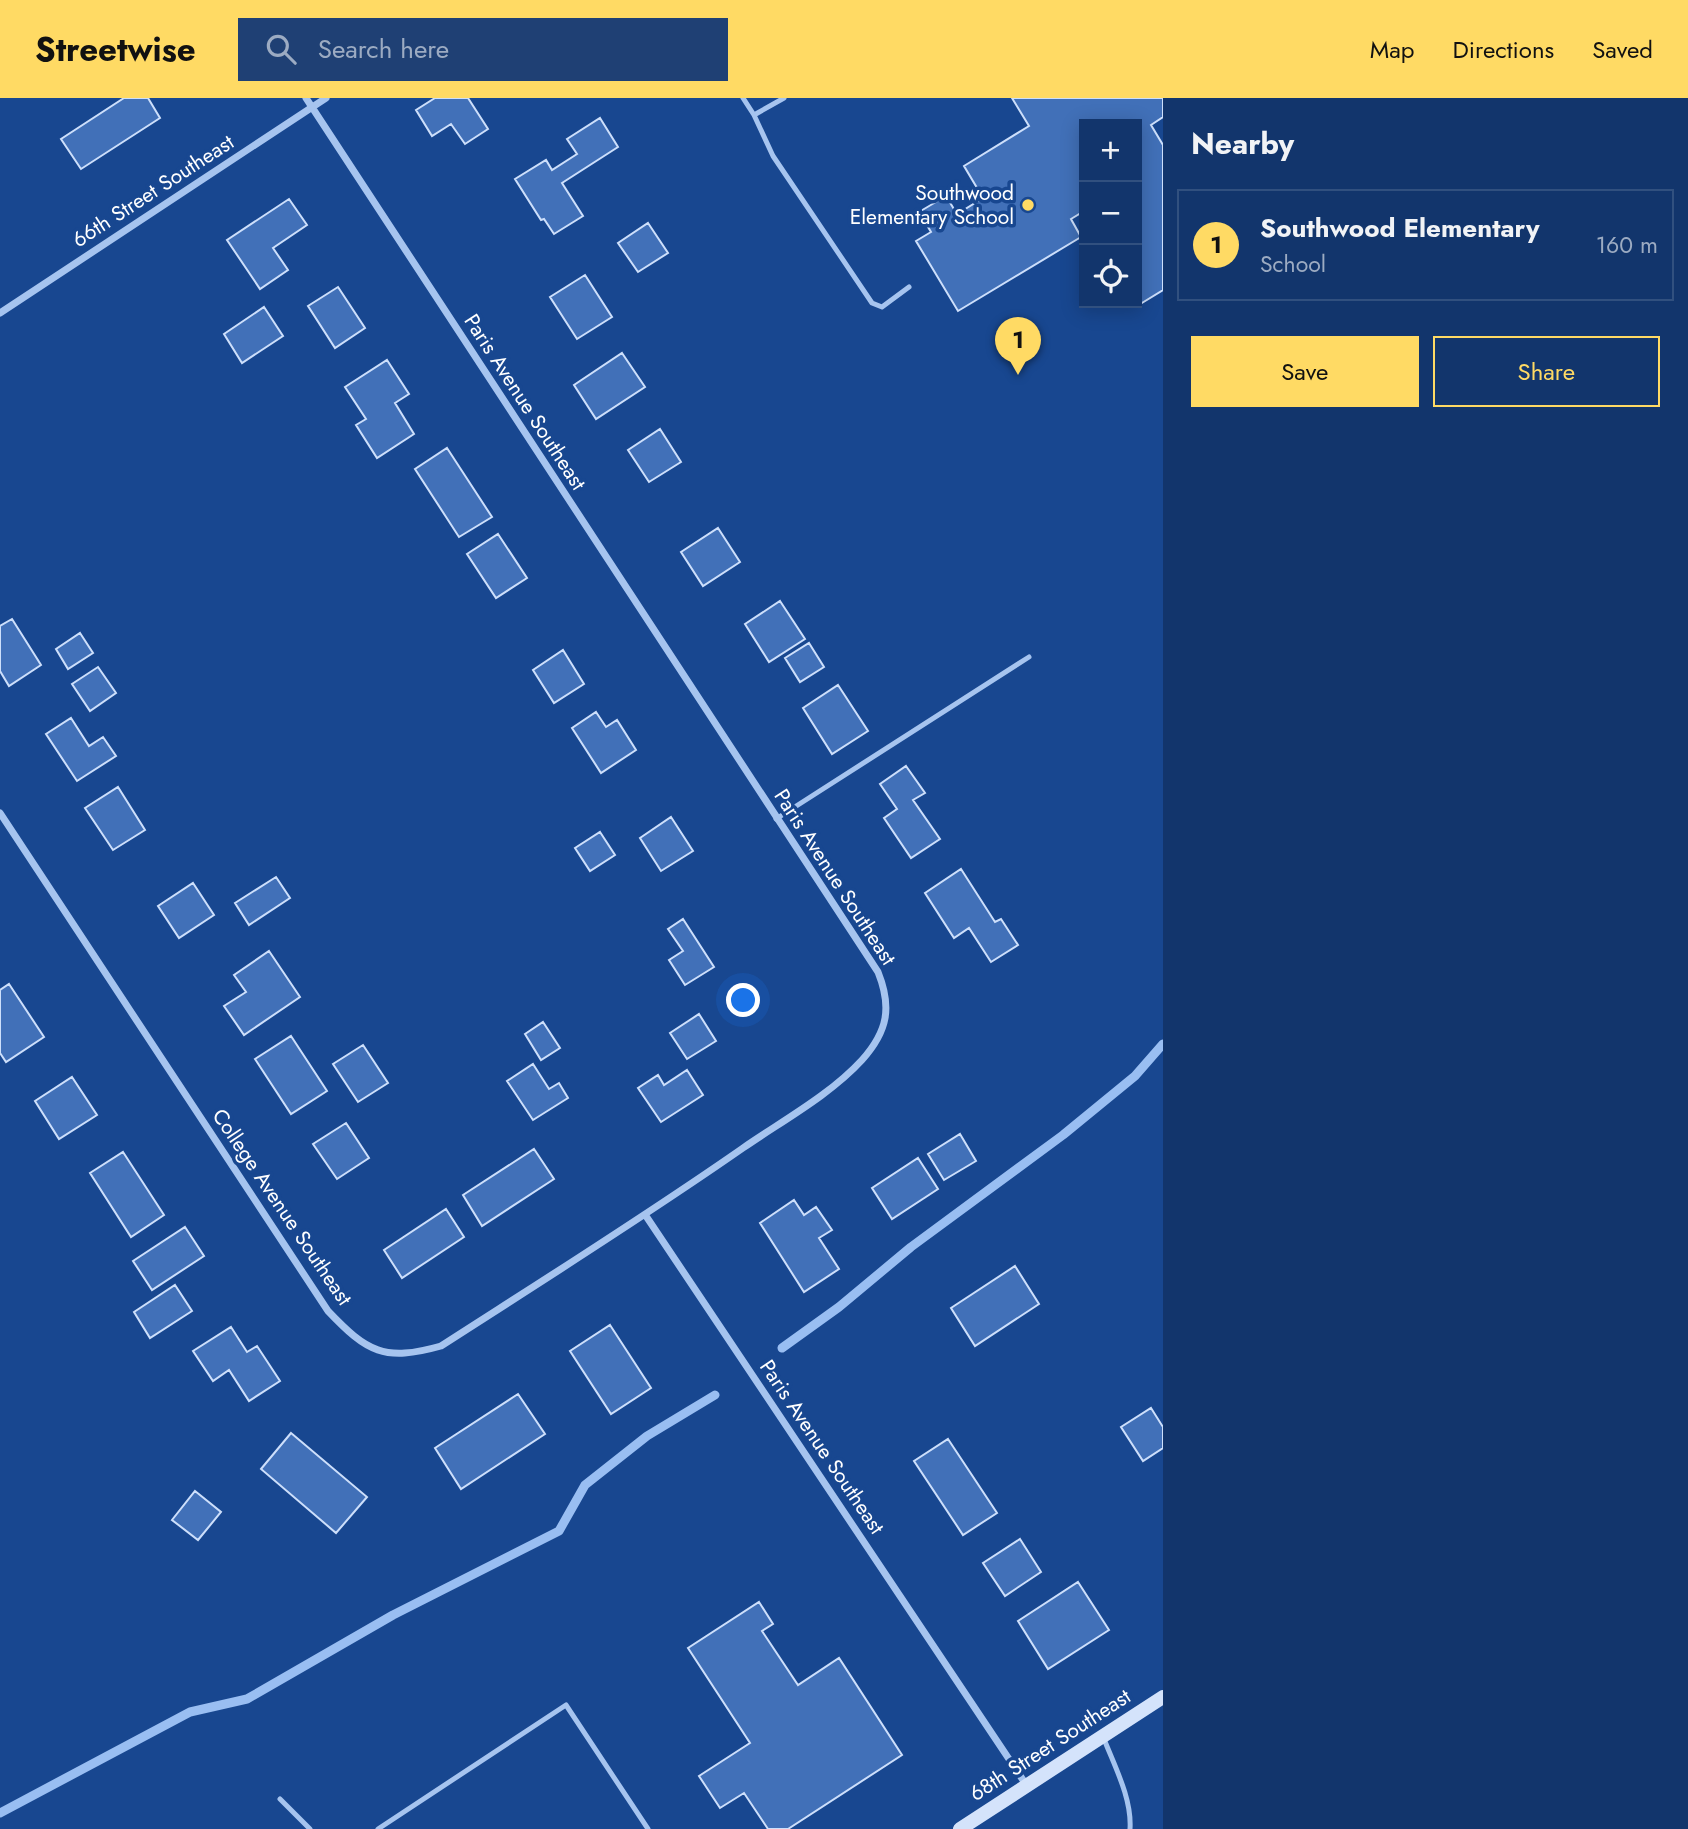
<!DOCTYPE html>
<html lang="en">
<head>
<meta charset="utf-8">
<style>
	:root { --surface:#12356c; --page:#1f4074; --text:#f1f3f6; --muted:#9cabc2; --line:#31507f; --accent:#ffda64 }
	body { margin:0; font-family:Jost,sans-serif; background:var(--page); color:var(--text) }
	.controls { position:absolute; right:21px; top:21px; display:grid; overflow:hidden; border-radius:0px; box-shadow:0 4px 18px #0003 }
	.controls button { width:63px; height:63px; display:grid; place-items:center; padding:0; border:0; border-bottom:2px solid var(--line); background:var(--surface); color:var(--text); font:35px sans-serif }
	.you { position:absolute; left:744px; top:903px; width:24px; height:24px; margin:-18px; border:5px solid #fff; border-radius:50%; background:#1a73e8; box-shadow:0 0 0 10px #1a73e833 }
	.badge { display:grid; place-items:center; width:46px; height:46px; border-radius:50%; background:var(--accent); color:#111; font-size:23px; font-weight:700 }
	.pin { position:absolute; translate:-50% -58px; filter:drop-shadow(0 2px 4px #0008) }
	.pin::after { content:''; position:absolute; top:37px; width:24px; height:21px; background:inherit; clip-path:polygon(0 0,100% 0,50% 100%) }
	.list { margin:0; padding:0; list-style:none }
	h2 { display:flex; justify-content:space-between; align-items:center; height:91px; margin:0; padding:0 28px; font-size:30px }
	h2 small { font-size:23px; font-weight:400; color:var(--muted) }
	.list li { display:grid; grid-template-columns:46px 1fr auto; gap:21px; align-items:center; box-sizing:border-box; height:112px; margin:0 14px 14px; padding:0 14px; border:2px solid var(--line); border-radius:0px }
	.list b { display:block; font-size:26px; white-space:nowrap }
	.list p { margin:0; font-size:23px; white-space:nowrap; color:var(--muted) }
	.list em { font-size:23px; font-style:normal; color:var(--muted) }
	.actions { display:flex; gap:14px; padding:21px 28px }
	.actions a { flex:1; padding:16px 0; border:2px solid var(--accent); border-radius:0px; text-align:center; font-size:24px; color:var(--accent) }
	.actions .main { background:var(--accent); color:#111 }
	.icon { flex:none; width:38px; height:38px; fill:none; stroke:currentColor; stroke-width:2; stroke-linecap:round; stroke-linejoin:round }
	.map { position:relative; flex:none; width:1163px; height:1731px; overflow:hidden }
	header { display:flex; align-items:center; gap:42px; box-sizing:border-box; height:98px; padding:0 35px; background:var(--accent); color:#111 }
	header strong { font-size:33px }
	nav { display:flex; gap:38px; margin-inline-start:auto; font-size:24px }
	.search { width:490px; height:63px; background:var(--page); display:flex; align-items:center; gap:18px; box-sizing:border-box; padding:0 24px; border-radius:0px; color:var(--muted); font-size:26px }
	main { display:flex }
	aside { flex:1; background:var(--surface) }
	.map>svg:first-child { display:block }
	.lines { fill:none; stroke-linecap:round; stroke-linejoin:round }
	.stream { stroke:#99bef2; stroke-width:9 }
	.building { fill:#4170b8; stroke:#cddffb; stroke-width:2 }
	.lane { stroke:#a6c4ef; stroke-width:5 }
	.street { stroke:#a6c4ef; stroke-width:7 }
	.secondary { stroke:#d4e3fb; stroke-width:14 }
	.poi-dot { fill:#ffda64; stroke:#184790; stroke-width:2.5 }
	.labels { text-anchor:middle; stroke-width:7; stroke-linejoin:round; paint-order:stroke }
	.street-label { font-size:21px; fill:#fff; stroke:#184790 }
	.poi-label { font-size:21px; fill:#fff; stroke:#184790; text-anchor:end }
</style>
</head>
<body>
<header>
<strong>Streetwise</strong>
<div class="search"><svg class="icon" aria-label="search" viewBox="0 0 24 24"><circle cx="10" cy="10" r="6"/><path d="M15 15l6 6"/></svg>Search here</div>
<nav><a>Map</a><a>Directions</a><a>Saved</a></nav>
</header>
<main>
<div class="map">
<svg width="1163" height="1731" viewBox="0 0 1163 1731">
	<rect width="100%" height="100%" fill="#184790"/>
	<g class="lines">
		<!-- stream -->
		<path class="stream" d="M782 1250 839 1209 911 1149 1063 1037 1135 978 1163 946
			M0 1715 190 1614 247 1601 393 1517 559 1433 585 1387 647 1338 715 1297"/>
	</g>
	<!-- building -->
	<path class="building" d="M124 0H148L160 20 81 71 61 41Z
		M435 0H468L488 31 465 46 451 26 432 38 416 12Z
		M1012 0H1163V19L1151 27 1163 47V192L1137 208 1135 205H1137V26H1084V121L1081 115 1071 121 1081 139 958 213 916 143 931 134 919 114 946 98 957 116 983 100 964 68 1029 28Z
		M600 20 618 49 562 85 583 118 554 136 544 121 541 122 515 81 546 62 552 72 577 56 567 41Z
		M289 101 307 127 273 150 288 172 260 191 227 142Z
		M648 125 668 155 638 174 618 145Z
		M585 177 612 219 577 241 550 199Z
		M338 189 365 230 335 250 308 208Z
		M264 209 283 238 242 265 224 236Z
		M622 255 645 289 596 321 574 287Z
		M387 262 409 296 395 305 414 336 377 360 356 327 366 321 345 289Z
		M660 331 681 364 649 384 628 352Z
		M447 350 492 419 459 439 415 371Z
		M718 430 740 464 703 488 681 454Z
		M498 436 527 480 496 500 467 456Z
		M780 503 805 541 769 564 745 526Z
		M12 521 41 567 9 588 0 573V528Z
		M80 535 93 555 68 571 56 551Z
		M809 545 824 569 800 584 785 560Z
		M563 552 584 586 554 605 533 572Z
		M98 569 116 595 90 613 72 586Z
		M838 587 868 633 832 656 803 610Z
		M596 614 606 629 617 622 636 652 601 675 572 630Z
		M71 620 89 648 103 639 116 658 77 683 46 636Z
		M906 668 925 695 913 702 940 741 911 760 884 720 897 711 880 686Z
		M118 689 145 732 113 752 85 710Z
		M671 719 693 753 661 773 640 740Z
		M600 734 615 757 590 773 575 750Z
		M961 771 995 824 1001 821 1018 847 991 864 969 830 954 840 925 795Z
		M276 779 290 800 249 827 235 805Z
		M193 785 214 817 179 840 158 808Z
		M683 821 714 869 685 887 669 862 683 853 668 831Z
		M269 853 300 899 244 937 224 908 246 894 234 877Z
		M9 886 44 939 6 964 0 955V892Z
		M699 916 716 943 687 961 670 935Z
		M543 924 560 950 541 962 525 936Z
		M291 938 327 993 291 1016 255 961Z
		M363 947 388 985 358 1004 333 966Z
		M533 966 549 991 559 985 568 1000 533 1022 507 983Z
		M687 972 703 997 661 1024 638 990 658 977 664 987Z
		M72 979 97 1017 59 1041 35 1003Z
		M346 1025 369 1060 337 1081 313 1046Z
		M960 1036 976 1063 944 1082 928 1056Z
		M534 1051 554 1081 482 1128 463 1097Z
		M123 1054 164 1117 131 1139 90 1075Z
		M918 1060 938 1091 892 1121 872 1090Z
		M794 1102 804 1117 816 1109 832 1132 819 1140 839 1171 804 1194 760 1125Z
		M446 1111 464 1139 402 1180 384 1152Z
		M185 1129 204 1158 152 1192 133 1163Z
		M1015 1168 1039 1206 975 1248 951 1210Z
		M175 1187 192 1213 150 1240 134 1214Z
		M610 1227 651 1290 611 1316 570 1253Z
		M231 1229 247 1254 257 1248 280 1283 249 1303 229 1272 213 1283 193 1253Z
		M518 1296 545 1336 461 1391 435 1350Z
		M1151 1310 1163 1329V1350L1143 1363 1121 1329Z
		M291 1335 367 1399 336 1435 261 1371Z
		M948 1341 997 1415 963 1437 914 1363Z
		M195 1393 221 1414 198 1442 172 1422Z
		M1020 1441 1041 1474 1005 1498 983 1465Z
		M1078 1484 1109 1532 1048 1571 1018 1523Z
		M759 1504 773 1526 762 1533 798 1587 839 1560 902 1657 788 1731H768L744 1695 720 1710 699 1678 750 1645 688 1550Z"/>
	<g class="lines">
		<!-- lane -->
		<path class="lane" d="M743 0 754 17 784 0
			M754 17 773 58 872 205 882 209 909 189
			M776 721 1029 559
			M1104 1641C1115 1669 1132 1701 1130 1731
			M280 1701 310 1731
			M378 1731 566 1607 648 1731"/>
		<!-- street -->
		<path class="street" d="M0 215 326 0
			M0 715 328 1213C367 1254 384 1264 441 1248 542 1183 644 1119 743 1050 782 1023 830 997 862 962 888 933 892 909 878 874L306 0
			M646 1118 1027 1688"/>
		<!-- secondary -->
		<path class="secondary" d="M960 1731 1163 1599"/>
	</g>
	<!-- markers -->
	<circle class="poi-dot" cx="1028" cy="107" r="7"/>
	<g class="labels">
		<!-- street labels -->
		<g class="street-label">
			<text transform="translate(153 93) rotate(-33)" y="7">66th Street Southeast</text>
			<text transform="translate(525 304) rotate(57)" y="7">Paris Avenue Southeast</text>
			<text transform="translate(835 779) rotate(57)" y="7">Paris Avenue Southeast</text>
			<text transform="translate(282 1109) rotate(56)" y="7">College Avenue Southeast</text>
			<text transform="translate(822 1349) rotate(56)" y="7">Paris Avenue Southeast</text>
			<text transform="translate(1050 1647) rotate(-33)" y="7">68th Street Southeast</text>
		</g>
		<!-- poi labels -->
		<g class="poi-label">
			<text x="1014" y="102">Southwood<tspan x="1014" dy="24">Elementary School</tspan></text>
		</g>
	</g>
</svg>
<div class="controls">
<button>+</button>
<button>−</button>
<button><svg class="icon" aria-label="locate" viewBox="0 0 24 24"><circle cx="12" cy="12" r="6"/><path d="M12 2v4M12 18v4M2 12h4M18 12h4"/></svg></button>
</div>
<div class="you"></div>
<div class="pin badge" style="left:1018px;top:277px">1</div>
</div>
<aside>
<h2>Nearby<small></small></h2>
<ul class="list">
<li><span class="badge">1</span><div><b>Southwood Elementary</b><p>School</p></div><em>160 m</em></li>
</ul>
<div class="actions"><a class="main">Save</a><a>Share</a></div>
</aside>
</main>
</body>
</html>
